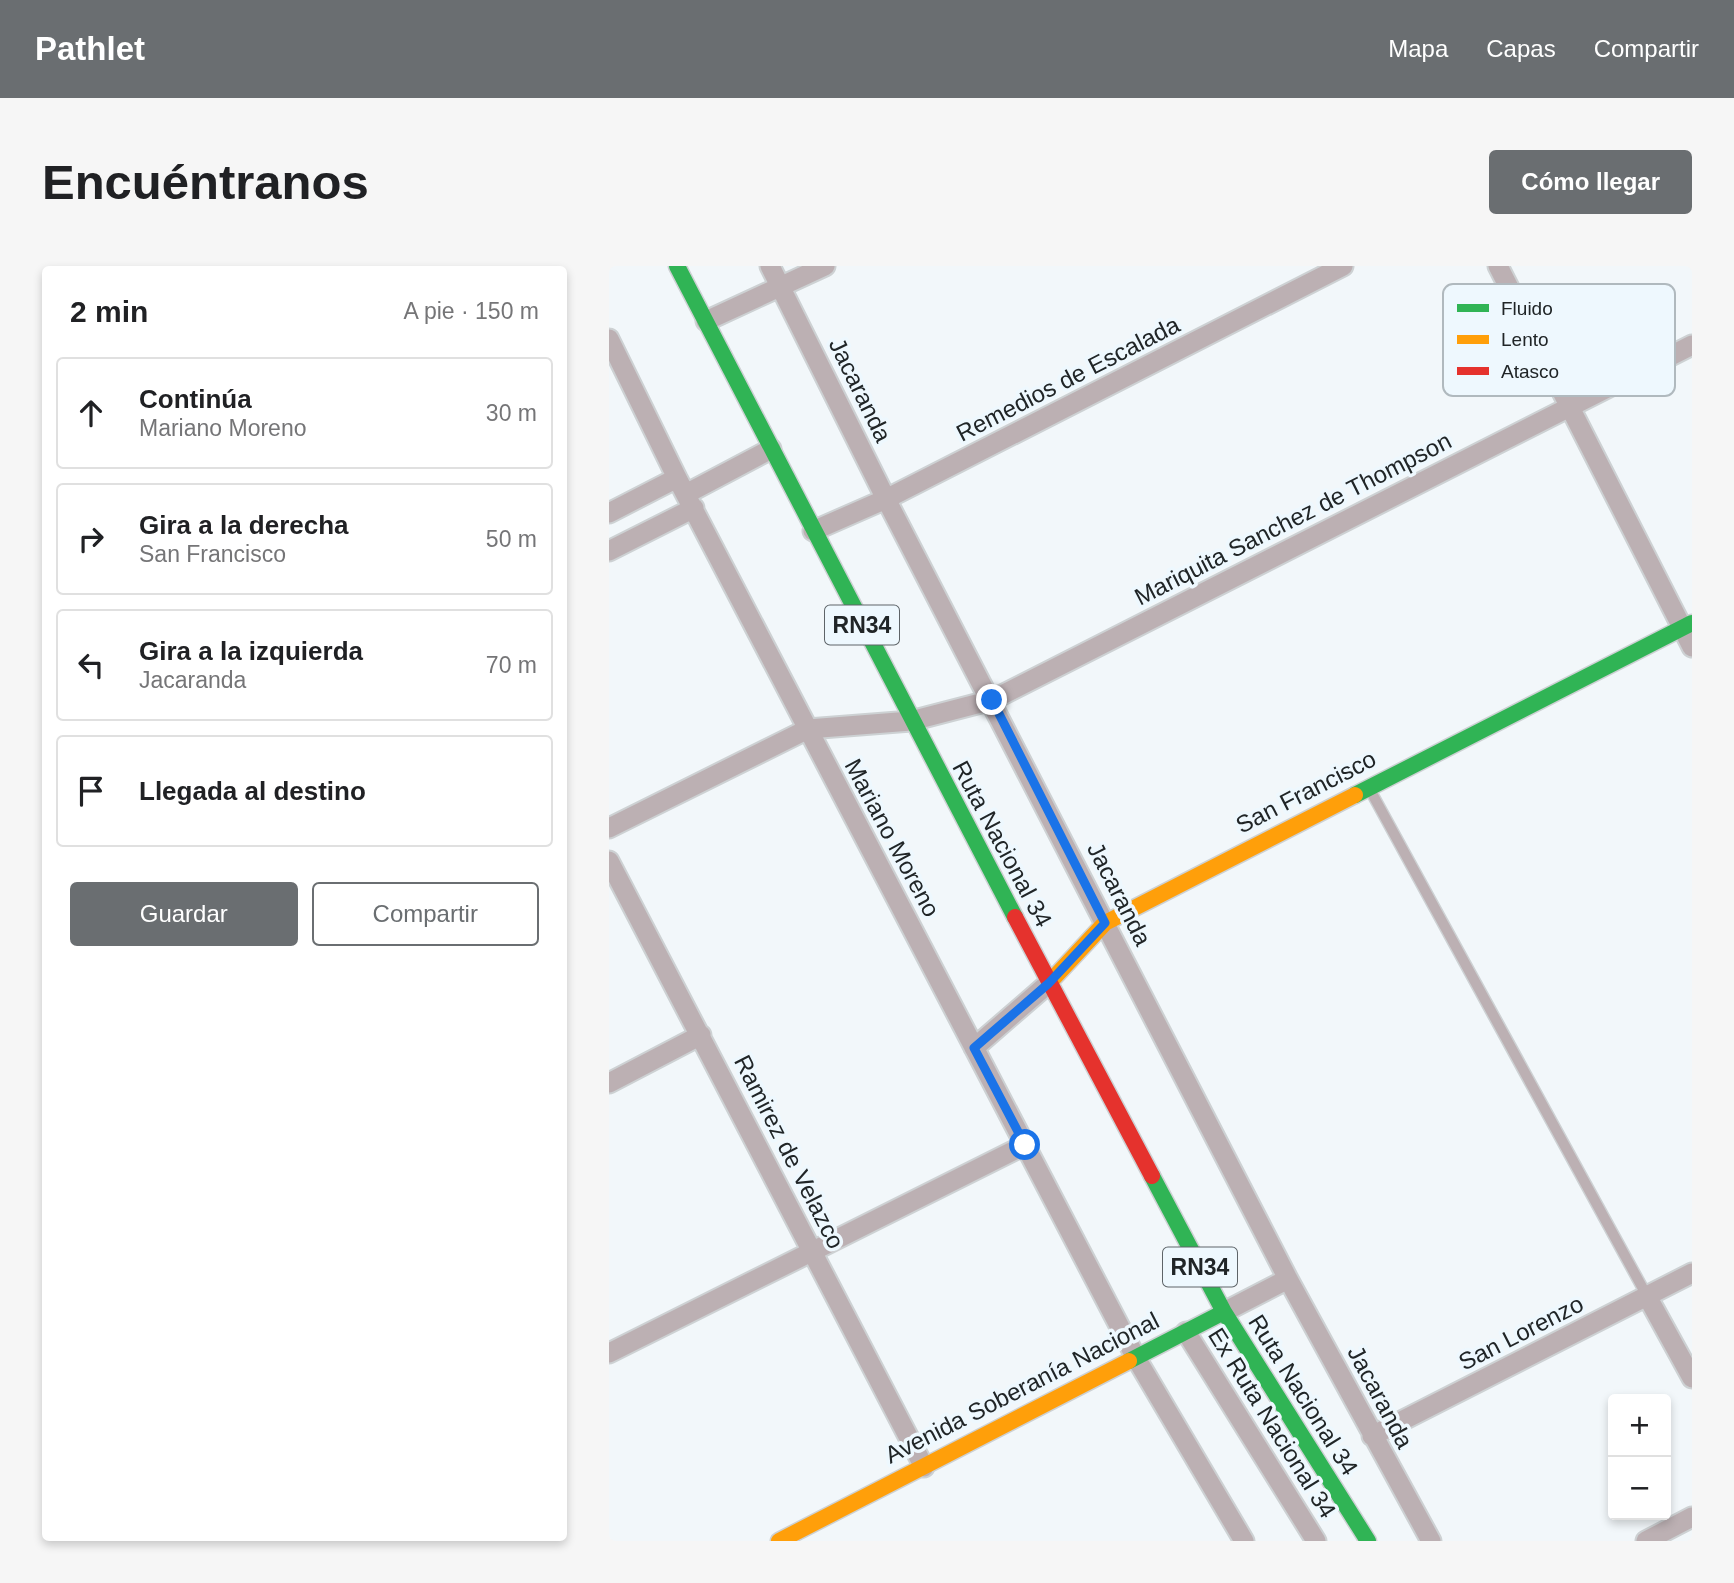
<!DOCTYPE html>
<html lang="es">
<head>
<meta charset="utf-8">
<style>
	:root { --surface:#fff; --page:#f6f6f6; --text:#202124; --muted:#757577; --line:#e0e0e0; --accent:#6a6e71 }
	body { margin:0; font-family:Helvetica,sans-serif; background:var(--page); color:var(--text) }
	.controls { position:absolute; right:21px; bottom:21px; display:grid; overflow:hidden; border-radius:7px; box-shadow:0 4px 10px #0003 }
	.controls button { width:63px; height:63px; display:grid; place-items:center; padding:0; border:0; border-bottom:2px solid var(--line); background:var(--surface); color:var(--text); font:35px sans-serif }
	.stop { position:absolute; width:21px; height:21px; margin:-16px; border:5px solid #1a73e8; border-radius:50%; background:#fff }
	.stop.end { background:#1a73e8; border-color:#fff; box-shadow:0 2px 7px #0008 }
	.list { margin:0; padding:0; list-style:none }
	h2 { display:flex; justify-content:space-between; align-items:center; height:91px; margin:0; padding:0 28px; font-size:30px }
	h2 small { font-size:23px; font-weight:400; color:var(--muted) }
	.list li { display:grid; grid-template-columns:46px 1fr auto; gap:21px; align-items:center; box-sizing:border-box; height:112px; margin:0 14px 14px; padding:0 14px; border:2px solid var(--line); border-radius:7px }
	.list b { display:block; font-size:26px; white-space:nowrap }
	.list p { margin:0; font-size:23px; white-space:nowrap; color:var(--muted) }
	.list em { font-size:23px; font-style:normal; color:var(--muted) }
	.actions { display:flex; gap:14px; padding:21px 28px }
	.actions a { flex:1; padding:16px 0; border:2px solid var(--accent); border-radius:7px; text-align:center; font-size:24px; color:var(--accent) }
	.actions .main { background:var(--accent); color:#fff }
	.icon { flex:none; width:38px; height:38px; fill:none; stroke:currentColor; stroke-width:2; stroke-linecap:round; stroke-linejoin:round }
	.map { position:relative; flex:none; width:1083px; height:1275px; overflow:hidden; border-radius:7px }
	header { display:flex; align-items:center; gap:42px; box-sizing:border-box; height:98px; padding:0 35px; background:var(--accent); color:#fff }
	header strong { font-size:33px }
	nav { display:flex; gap:38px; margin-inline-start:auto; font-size:24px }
	.intro { display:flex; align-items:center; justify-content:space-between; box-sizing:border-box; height:168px; padding:0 42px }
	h1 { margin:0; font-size:49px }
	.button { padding:18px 32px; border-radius:7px; background:var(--accent); color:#fff; font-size:24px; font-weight:700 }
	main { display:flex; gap:42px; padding:0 42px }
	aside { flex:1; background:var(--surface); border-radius:7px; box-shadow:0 4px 10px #0003 }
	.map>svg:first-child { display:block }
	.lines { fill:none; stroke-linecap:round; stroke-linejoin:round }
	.lane-casing { stroke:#cdd1d3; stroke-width:13 }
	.street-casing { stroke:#cdd1d3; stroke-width:23 }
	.fast-casing { stroke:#cdd1d3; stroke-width:19 }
	.slow-casing { stroke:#cdd1d3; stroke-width:19 }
	.jam-casing { stroke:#cdd1d3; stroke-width:19 }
	.lane { stroke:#bcb0b3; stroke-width:10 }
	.street { stroke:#bcb0b3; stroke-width:19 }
	.fast { stroke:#30b455; stroke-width:16 }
	.slow { stroke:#ff9f0a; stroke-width:16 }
	.jam { stroke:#e5322d; stroke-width:16 }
	.route { stroke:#1a73e8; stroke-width:9 }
	.labels { text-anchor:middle; stroke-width:7; stroke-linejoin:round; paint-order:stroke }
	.shield { fill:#eef8fe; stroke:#5e6468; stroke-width:2 }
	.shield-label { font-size:23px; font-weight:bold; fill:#202527 }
	.street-label { font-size:24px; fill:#202527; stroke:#eef8fe }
	.key { fill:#eef8fe; stroke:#b0b9be; stroke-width:2 }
	.key-label { font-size:19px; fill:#202527 }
</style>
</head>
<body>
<header>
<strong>Pathlet</strong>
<nav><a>Mapa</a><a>Capas</a><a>Compartir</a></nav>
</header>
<div class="intro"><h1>Encuéntranos</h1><a class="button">Cómo llegar</a></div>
<main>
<aside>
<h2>2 min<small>A pie · 150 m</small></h2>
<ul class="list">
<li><svg class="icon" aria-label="ahead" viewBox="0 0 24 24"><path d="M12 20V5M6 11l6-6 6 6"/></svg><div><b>Continúa</b><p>Mariano Moreno</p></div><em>30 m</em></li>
<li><svg class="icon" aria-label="right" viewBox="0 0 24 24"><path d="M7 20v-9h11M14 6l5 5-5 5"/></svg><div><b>Gira a la derecha</b><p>San Francisco</p></div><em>50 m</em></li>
<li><svg class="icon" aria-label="left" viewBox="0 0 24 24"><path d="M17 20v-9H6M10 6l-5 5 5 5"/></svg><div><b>Gira a la izquierda</b><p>Jacaranda</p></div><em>70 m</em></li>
<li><svg class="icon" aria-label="arrive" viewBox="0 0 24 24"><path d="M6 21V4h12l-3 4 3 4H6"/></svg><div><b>Llegada al destino</b></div></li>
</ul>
<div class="actions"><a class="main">Guardar</a><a>Compartir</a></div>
</aside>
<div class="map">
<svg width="1083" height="1275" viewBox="0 0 1083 1275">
	<rect width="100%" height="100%" fill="#f2f7fa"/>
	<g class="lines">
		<!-- lane casing -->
		<g class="lane-casing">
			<path id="lane" d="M760 522 1038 1030"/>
		</g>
		<!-- street casing -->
		<g class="street-casing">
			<path id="street" d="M161 0 277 233 679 1013 822 1275
				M889 0 1083 381
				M97 55 216 0
				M0 73 68 212 527 1092 635 1275
				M77 228 162 183
				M0 247 68 212
				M204 265 277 233 734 0
				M0 285 85 242
				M0 562 199 463 302 455 383 434 1083 79
				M0 595 315 1201
				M365 782 440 717
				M0 817 92 769
				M1038 1030 1083 1112
				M615 1046 679 1013
				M577 1066 707 1275
				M0 1087 416 879
				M763 1170 1083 1007
				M1037 1275 1083 1251"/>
		</g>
		<!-- fast casing -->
		<g class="fast-casing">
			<path id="fast" d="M68 0 406 651
				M746 529 1083 357
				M543 910 615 1046 759 1275
				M520 1095 615 1046"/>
		</g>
		<!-- slow casing -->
		<g class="slow-casing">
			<path id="slow" d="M440 717 496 657 746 529
				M170 1275 520 1095"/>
		</g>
		<!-- jam casing -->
		<g class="jam-casing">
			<path id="jam" d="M406 651 543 910"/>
		</g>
		<!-- lane -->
		<use href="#lane" class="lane"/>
		<!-- street -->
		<use href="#street" class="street"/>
		<!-- fast -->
		<use href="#fast" class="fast"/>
		<!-- slow -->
		<use href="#slow" class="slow"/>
		<!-- jam -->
		<use href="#jam" class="jam"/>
	</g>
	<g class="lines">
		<!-- route -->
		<path class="route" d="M383 434 496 657 440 717 365 782 416 879"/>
	</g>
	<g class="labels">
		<!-- shield labels -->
		<g class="shield">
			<rect x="216" y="339.5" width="74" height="39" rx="5"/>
			<rect x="554" y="981.5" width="74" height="39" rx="5"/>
		</g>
		<g class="shield-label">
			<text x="253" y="367">RN34</text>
			<text x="591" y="1009">RN34</text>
		</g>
		<!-- street labels -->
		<g class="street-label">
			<text transform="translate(459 113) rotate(-27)" y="8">Remedios de Escalada</text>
			<text transform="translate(251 124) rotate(64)" y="8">Jacaranda</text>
			<text transform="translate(684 253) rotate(-27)" y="8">Mariquita Sanchez de Thompson</text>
			<text transform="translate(697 526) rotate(-27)" y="8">San Francisco</text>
			<text transform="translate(283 572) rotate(62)" y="8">Mariano Moreno</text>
			<text transform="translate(393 578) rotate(62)" y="8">Ruta Nacional 34</text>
			<text transform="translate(510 628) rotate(63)" y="8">Jacaranda</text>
			<text transform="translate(180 886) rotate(63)" y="8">Ramirez de Velazco</text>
			<text transform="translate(912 1067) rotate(-27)" y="8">San Lorenzo</text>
			<text transform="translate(413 1122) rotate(-27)" y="8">Avenida Soberanía Nacional</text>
			<text transform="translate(694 1129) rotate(58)" y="8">Ruta Nacional 34</text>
			<text transform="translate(771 1131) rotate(62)" y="8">Jacaranda</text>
			<text transform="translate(663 1157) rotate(58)" y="8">Ex Ruta Nacional 34</text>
		</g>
	</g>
	<!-- legend -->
	<rect x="834" y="18" width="232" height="112" rx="10" class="key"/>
	<rect x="848" y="38" width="32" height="8" fill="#30b455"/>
	<rect x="848" y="69" width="32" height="9" fill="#ff9f0a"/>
	<rect x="848" y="101" width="32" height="8" fill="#e5322d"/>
	<g class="key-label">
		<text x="892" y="49">Fluido</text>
		<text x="892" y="80">Lento</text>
		<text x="892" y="112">Atasco</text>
	</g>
</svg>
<div class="controls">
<button>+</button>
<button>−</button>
</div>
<div class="stop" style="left:416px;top:879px"></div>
<div class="stop end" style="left:383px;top:434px"></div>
</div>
</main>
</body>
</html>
